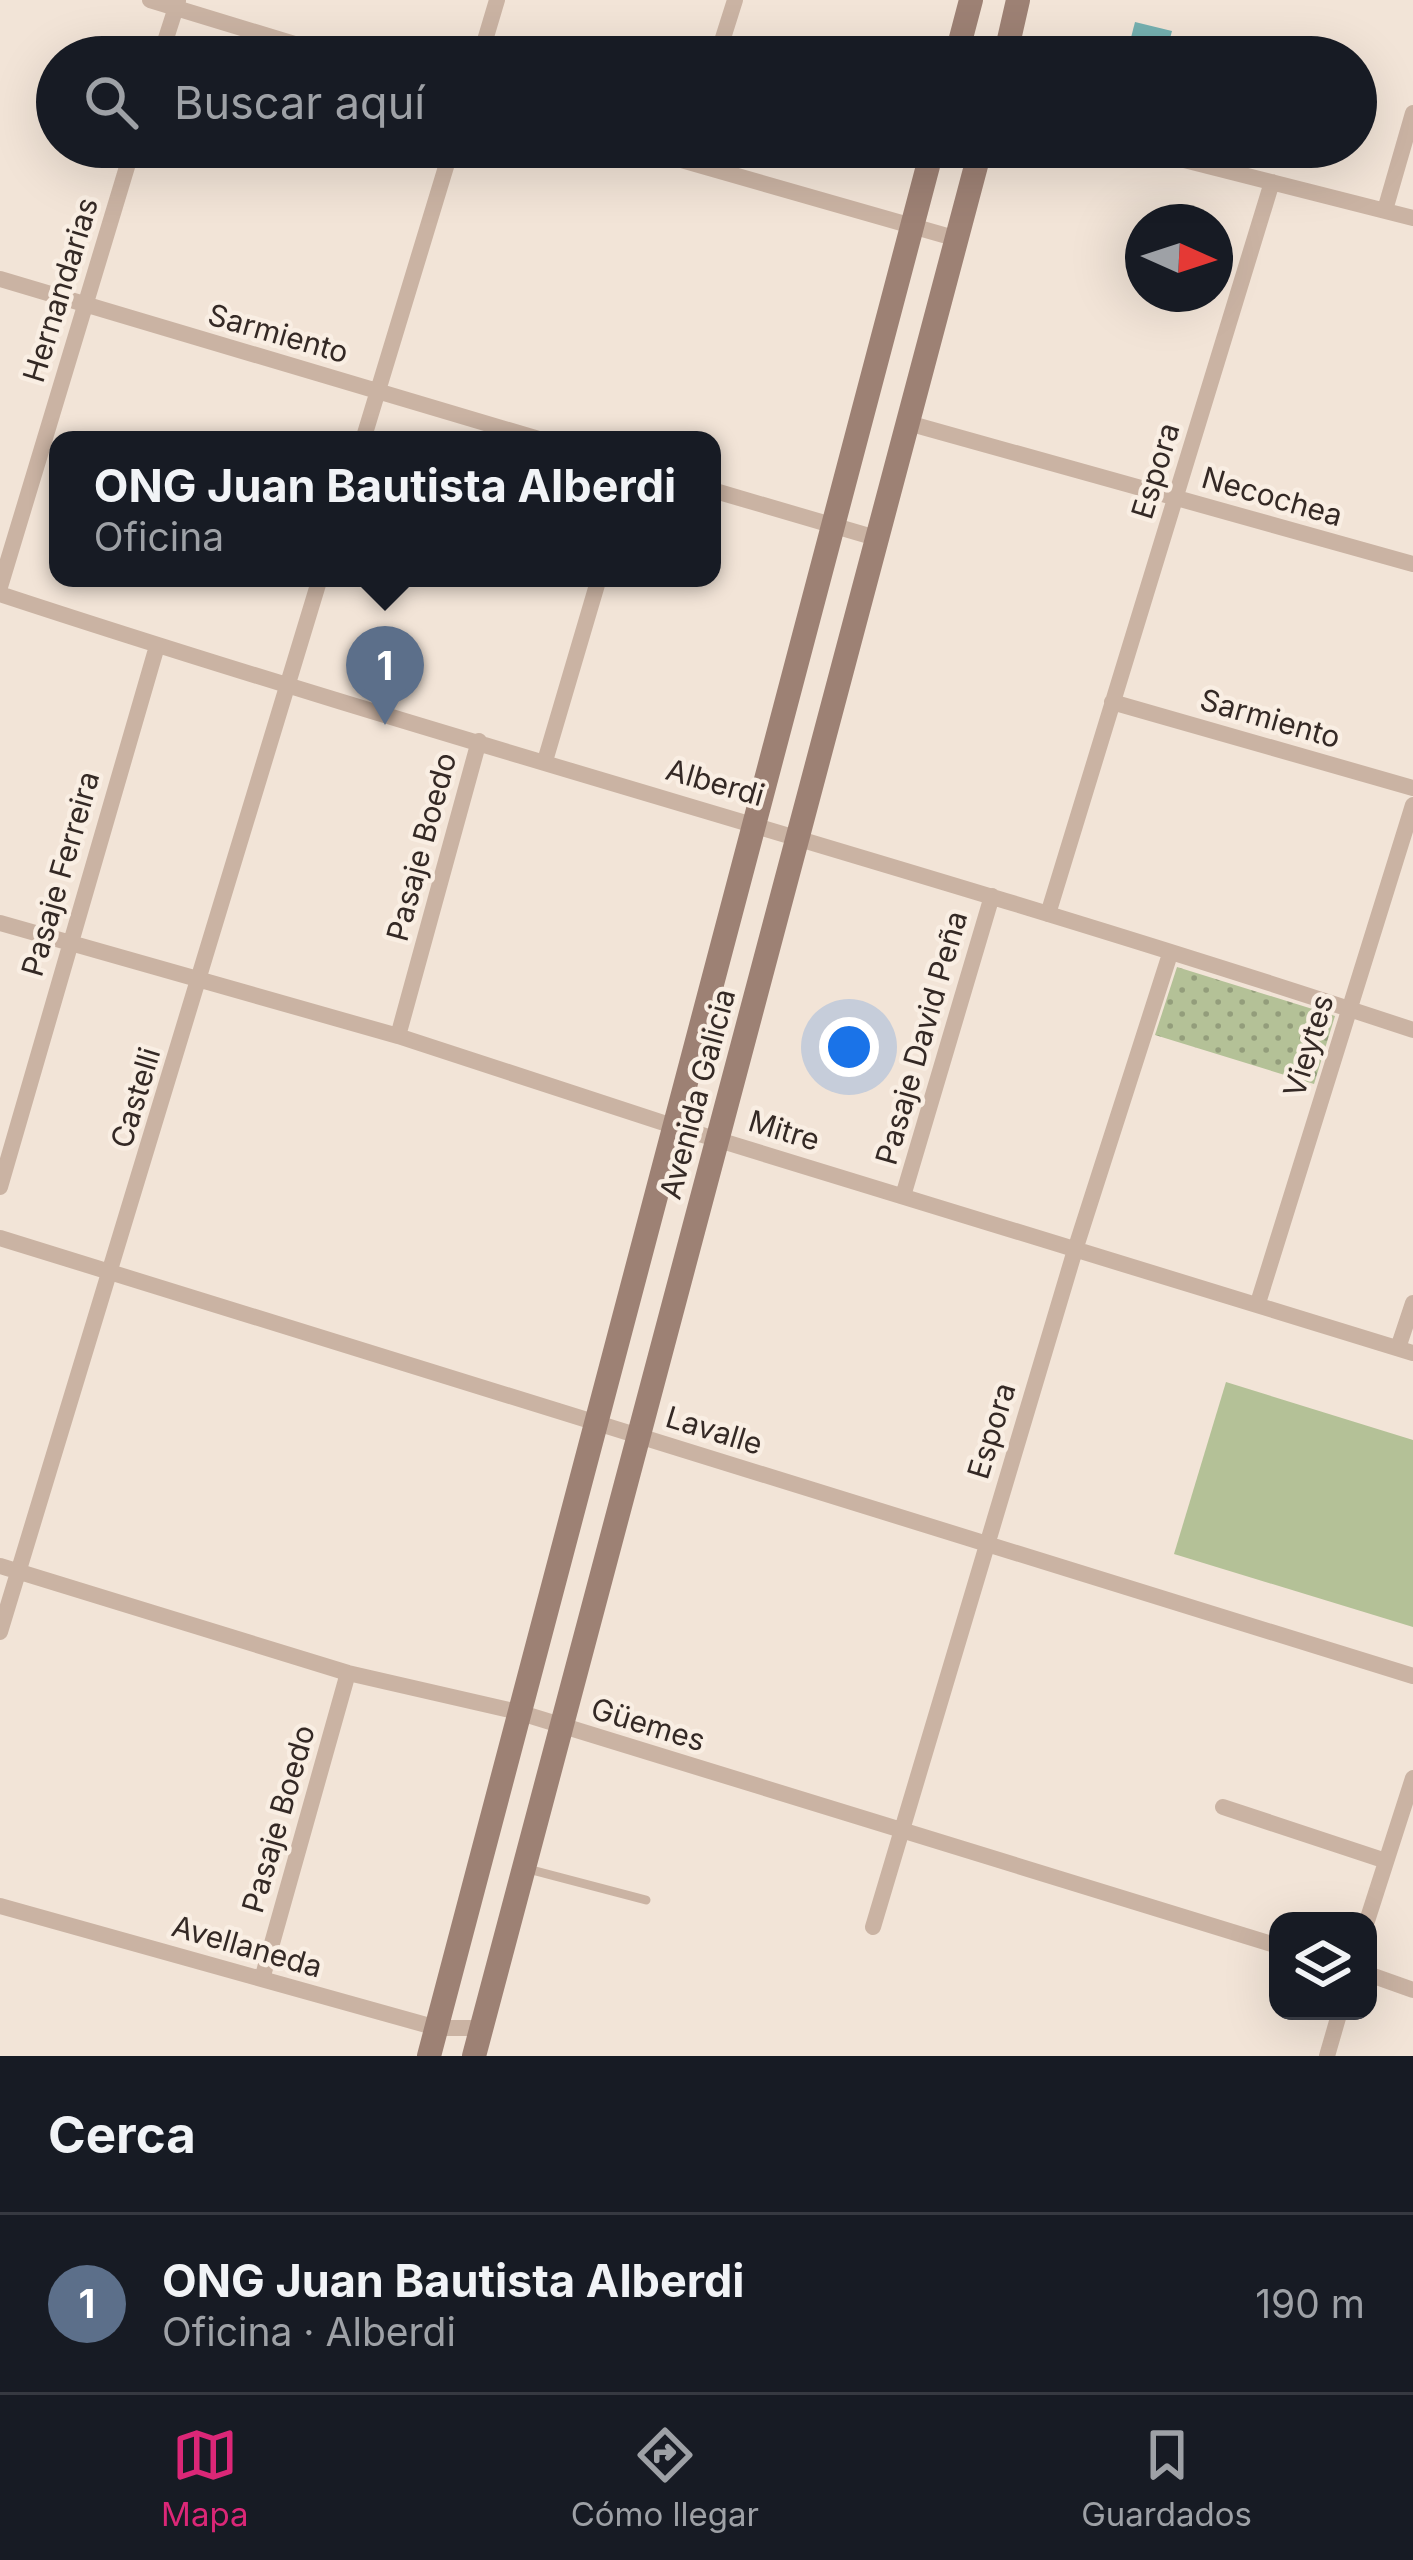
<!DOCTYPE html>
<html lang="es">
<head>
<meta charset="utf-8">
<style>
	:root { --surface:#171b24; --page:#242831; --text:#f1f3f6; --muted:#9ea1a6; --line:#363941; --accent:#db2777 }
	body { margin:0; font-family:Inter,sans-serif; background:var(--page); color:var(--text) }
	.controls { position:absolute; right:36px; bottom:36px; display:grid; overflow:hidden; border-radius:24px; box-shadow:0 12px 48px #0002 }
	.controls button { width:108px; height:108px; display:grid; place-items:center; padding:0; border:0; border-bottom:3px solid var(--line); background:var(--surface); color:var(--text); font:60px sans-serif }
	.compass { position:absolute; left:1125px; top:204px; width:108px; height:108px; border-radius:50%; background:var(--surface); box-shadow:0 12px 48px #0002; rotate:93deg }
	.you { position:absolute; left:849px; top:1047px; width:42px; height:42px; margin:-30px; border:9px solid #fff; border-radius:50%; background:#1a73e8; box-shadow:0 0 0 18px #1a73e833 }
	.badge { display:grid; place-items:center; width:78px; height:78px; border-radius:50%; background:var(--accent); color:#fff; font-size:39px; font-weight:700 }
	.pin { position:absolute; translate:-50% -99px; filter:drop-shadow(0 3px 6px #0008) }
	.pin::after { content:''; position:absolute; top:63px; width:42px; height:36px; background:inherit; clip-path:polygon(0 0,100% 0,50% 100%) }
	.popup { position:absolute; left:49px; top:431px; width:672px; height:156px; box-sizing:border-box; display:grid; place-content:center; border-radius:24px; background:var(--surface); filter:drop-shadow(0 3px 9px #0005); font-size:39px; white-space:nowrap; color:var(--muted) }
	.popup b { font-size:45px; color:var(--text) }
	.popup::after { content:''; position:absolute; left:50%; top:100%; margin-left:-24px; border:24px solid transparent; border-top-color:var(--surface) }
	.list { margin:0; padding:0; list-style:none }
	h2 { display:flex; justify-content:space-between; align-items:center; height:156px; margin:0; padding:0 48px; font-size:51px }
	h2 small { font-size:39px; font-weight:400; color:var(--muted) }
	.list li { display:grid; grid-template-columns:78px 1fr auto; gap:36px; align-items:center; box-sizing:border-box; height:180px; padding:0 48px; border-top:3px solid var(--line) }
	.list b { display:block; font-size:45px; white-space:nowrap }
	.list p { margin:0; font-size:39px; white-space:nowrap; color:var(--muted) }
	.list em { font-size:39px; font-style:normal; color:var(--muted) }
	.icon { flex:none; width:66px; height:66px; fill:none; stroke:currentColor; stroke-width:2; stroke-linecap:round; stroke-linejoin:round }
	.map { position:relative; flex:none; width:1413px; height:2056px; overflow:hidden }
	.search { position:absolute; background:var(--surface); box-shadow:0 12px 48px #0002; left:36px; right:36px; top:36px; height:132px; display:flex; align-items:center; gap:30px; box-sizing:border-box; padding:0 42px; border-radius:66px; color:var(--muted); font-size:45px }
	.sheet { height:336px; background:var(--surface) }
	nav { display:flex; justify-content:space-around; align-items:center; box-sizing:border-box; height:168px; border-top:3px solid var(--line); background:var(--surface); font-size:33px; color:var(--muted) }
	nav a { display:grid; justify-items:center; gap:6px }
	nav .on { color:var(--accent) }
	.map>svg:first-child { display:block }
	.grass { fill:url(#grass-dots) }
	.garden { fill:#b4c197 }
	.water { fill:#75b0b0 }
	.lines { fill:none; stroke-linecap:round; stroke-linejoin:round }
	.lane { stroke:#cab3a3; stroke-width:9 }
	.street { stroke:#cab3a3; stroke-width:16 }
	.secondary { stroke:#9d8174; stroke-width:24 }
	.labels { text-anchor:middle; stroke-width:9; stroke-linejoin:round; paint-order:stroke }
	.street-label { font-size:30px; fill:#342925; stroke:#f9eee3 }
</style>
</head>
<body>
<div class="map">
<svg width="1413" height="2056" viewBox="0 0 1413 2056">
	<defs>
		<pattern id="grass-dots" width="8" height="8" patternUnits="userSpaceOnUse" patternTransform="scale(3)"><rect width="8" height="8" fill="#b4c197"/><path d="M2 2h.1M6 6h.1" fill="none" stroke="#939d7b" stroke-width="1.8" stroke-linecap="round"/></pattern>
	</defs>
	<rect width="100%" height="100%" fill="#f2e4d7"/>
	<!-- grass -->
	<path class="grass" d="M1177 967 1335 1016 1314 1084 1155 1035Z"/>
	<!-- garden -->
	<path class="garden" d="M1226 1382 1413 1440V1627L1174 1554Z"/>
	<!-- water -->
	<path class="water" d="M1135 22 1172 31 1165 57H1126Z"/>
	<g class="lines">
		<!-- lane -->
		<path class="lane" d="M528 1869 646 1900"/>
		<!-- street -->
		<path class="street" d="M150 0 337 57
			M160 57 178 1
			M480 57 497 0
			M717 57 735 0
			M636 147 954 238
			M1133 147 1413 218
			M1385 210 1413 113
			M0 279 542 440
			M908 423 1413 564
			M363 440 452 147
			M712 490 876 538
			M0 587 133 147
			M0 594C468 748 945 874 1413 1030
			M1112 702 1413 788
			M545 761 599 578
			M1048 914 1272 182
			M0 923 398 1036 673 1126 1413 1353
			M398 1036 479 741
			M0 1187 157 646
			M903 1196 992 896
			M0 1238 1413 1676
			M1258 1303 1413 805
			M1398 1348 1413 1303
			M0 1566 348 1673 518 1712 1278 1946
			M0 1632 320 578
			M1223 1807 1386 1861
			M0 1906 437 2028H481
			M1367 1921 1413 1778
			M873 1927 1075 1250 1170 954
			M1368 1974 1413 1990
			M262 1979 348 1673
			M1327 2056 1340 2011"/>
		<!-- secondary -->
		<path class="secondary" d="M956 57 971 0
			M1005 57 1018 0
			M429 2056 933 147
			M474 2056 981 147"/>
	</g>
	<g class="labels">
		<!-- street labels -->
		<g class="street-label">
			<text transform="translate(61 290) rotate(-73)" y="10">Hernandarias</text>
			<text transform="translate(278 334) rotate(16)" y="10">Sarmiento</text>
			<text transform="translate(1156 471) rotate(-73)" y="10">Espora</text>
			<text transform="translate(1272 497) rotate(16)" y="10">Necochea</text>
			<text transform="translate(1270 719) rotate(16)" y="10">Sarmiento</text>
			<text transform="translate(715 783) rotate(16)" y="10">Alberdi</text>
			<text transform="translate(422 847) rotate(-75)" y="10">Pasaje Boedo</text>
			<text transform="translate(61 874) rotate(-74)" y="10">Pasaje Ferreira</text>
			<text transform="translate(922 1038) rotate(-74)" y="10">Pasaje David Peña</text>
			<text transform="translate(1309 1046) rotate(-73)" y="10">Vieytes</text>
			<text transform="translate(698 1094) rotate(-75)" y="10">Avenida Galicia</text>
			<text transform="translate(136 1098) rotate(-73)" y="10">Castelli</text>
			<text transform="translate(784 1131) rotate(17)" y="10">Mitre</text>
			<text transform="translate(714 1431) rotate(17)" y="10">Lavalle</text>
			<text transform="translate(992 1431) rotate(-73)" y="10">Espora</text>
			<text transform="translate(648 1725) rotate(17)" y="10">Güemes</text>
			<text transform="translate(279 1819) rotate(-74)" y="10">Pasaje Boedo</text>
			<text transform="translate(247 1947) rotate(16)" y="10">Avellaneda</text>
		</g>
	</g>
</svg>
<div class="controls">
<button><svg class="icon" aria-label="layers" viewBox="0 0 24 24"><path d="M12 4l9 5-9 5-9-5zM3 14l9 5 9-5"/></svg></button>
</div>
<svg class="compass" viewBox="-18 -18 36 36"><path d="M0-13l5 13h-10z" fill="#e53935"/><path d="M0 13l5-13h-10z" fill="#9ea1a6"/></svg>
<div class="you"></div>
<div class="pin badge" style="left:385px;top:725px;background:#5c6f8a">1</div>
<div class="popup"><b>ONG Juan Bautista Alberdi</b>Oficina</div>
<div class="search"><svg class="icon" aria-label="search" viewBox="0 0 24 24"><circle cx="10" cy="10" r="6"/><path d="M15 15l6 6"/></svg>Buscar aquí</div>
</div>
<section class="sheet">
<h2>Cerca<small></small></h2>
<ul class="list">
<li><span class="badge" style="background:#5c6f8a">1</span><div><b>ONG Juan Bautista Alberdi</b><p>Oficina · Alberdi</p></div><em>190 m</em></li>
</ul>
</section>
<nav>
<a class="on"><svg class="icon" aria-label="map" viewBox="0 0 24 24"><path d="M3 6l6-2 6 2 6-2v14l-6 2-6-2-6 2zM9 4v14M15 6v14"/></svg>Mapa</a>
<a><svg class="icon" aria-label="directions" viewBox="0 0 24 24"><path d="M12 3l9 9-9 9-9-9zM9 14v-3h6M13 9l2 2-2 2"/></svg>Cómo llegar</a>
<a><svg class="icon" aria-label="saved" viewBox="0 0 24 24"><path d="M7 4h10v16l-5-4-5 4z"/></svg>Guardados</a>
</nav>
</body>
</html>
